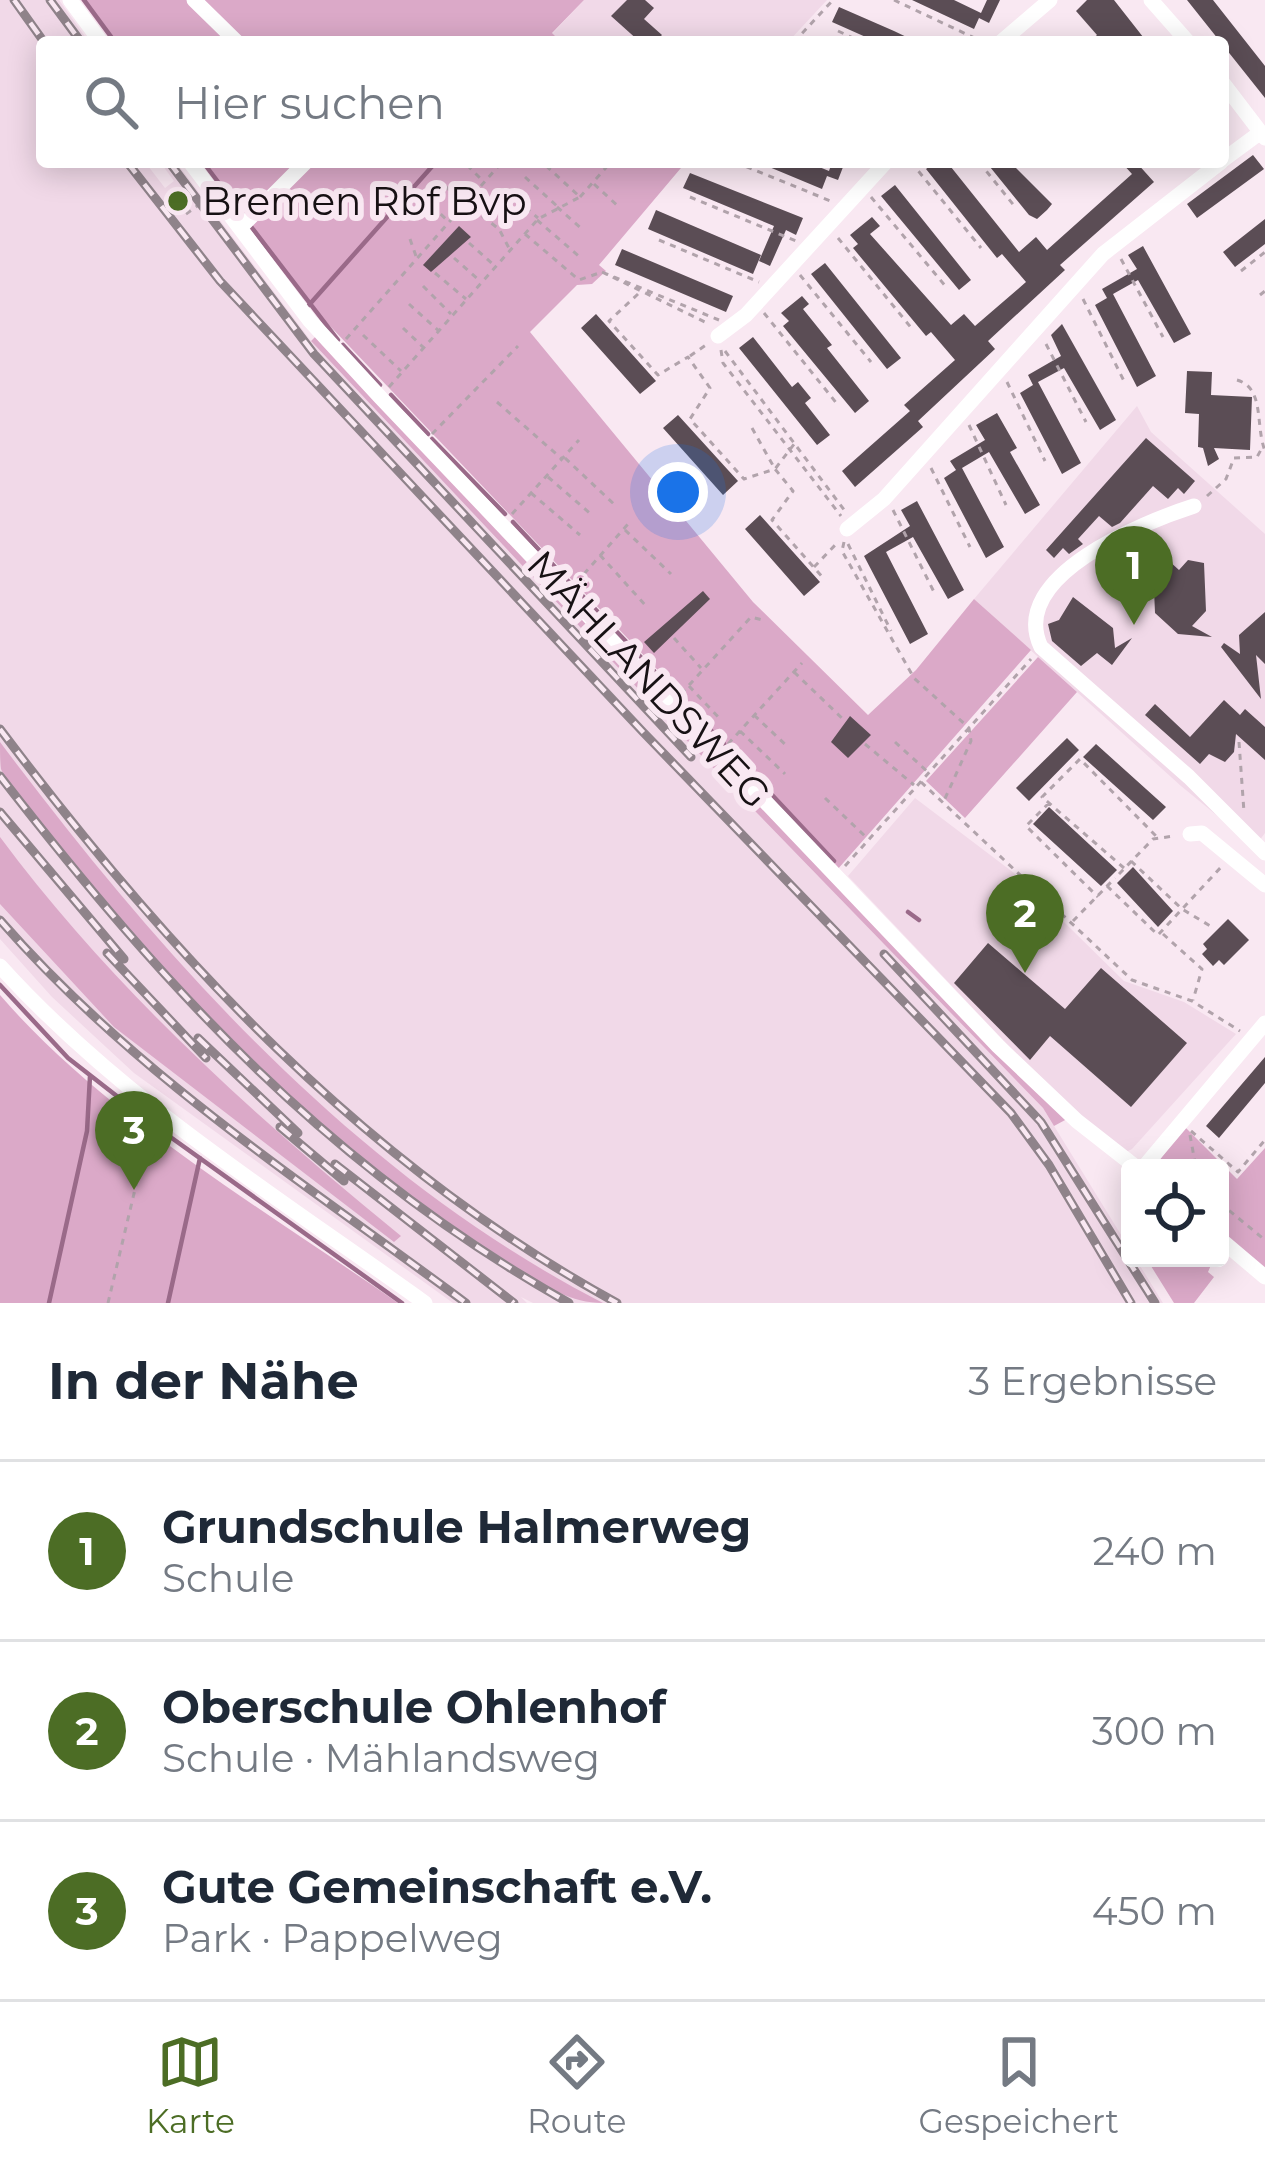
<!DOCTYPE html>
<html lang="de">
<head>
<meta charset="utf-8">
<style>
	:root { --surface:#fff; --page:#f2f2f3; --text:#1f2937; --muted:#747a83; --line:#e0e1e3; --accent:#4c6d25 }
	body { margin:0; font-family:Montserrat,sans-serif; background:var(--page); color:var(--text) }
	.controls { position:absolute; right:36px; bottom:36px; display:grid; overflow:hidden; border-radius:12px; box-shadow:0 6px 30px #0003 }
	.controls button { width:108px; height:108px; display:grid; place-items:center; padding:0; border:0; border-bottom:3px solid var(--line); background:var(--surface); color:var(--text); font:60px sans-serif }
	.you { position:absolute; left:678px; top:492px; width:42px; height:42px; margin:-30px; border:9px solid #fff; border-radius:50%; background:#1a73e8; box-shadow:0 0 0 18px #1a73e833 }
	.badge { display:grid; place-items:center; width:78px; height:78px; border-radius:50%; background:var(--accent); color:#fff; font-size:39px; font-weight:700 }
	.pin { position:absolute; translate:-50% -99px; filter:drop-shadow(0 3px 6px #0008) }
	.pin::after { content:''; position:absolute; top:63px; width:42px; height:36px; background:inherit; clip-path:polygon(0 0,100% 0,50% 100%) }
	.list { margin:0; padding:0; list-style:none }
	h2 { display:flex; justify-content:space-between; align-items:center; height:156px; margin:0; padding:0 48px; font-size:51px }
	h2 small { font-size:39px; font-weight:400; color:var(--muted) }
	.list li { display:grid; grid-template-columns:78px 1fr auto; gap:36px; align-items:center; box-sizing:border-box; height:180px; padding:0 48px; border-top:3px solid var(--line) }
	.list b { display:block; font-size:45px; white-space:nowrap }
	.list p { margin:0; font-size:39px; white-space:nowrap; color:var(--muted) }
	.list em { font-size:39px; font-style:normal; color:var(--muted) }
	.icon { flex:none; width:66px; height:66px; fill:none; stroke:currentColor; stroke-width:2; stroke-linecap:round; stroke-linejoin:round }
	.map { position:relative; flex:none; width:1265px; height:1303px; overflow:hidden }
	.search { position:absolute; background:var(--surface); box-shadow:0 6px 30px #0003; left:36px; right:36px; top:36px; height:132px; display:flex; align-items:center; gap:30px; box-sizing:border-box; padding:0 42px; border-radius:12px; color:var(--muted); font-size:45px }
	.sheet { height:696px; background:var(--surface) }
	nav { display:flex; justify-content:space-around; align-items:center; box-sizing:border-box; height:168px; border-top:3px solid var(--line); background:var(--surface); font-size:33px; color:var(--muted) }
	nav a { display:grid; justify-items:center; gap:6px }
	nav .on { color:var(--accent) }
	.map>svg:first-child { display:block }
	.built { fill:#f1d9e8 }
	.green { fill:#dba9c8 }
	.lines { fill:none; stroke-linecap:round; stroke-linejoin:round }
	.stream { stroke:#9a6a89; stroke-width:4.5 }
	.building { fill:#5b4d55 }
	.path { stroke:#b1a3ab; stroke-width:3; stroke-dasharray:6 6; stroke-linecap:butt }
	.minor { stroke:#fff; stroke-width:15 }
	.rail-casing { stroke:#8f838a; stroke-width:9 }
	.rail { stroke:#f9e8f2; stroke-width:4.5; stroke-dasharray:14; stroke-linecap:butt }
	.poi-dot { fill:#4c6d25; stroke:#f9e8f2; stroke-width:4.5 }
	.labels { text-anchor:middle; stroke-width:12; stroke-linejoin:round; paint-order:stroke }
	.poi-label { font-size:39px; fill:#171114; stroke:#f9e8f2; text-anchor:start }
	.street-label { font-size:39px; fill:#171114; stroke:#f9e8f2 }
</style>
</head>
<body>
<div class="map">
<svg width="1265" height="1303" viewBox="0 0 1265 1303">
	<rect width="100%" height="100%" fill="#f9e8f2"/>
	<!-- built -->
	<path class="built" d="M0 0H59L89 42H42V162H145L165 188 174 181 160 162H176L311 341 691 745 1043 1108 1163 1303H533L521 1297 527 1303H453L134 1073 52 997 0 939Z
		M584 0H827L788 42H561L552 34Z
		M1137 406 1151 432 1265 534V833L1259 841 1231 827 1181 786 974 599Z
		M915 798 1014 873 1124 981 1184 1002 1236 1034 1132 1149 1124 1153 1055 1095 848 876Z"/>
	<!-- green -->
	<path class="green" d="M81 0H584L552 33 561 42H112Z
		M201 162H686L599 265 606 271 592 284 577 285 530 332 753 602 868 715 916 670 974 599 1031 650 837 870 672 685 309 304Z
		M317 335 1067 1119 1054 1126 1043 1108 691 745 311 341Z
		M1038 657 1077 692 965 818 926 781Z
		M0 742C165 962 356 1176 603 1303 562 1303 531 1276 497 1255 326 1146 182 1000 56 842 39 821 11 795 1 769 0 762 0 750 0 742Z
		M0 837C113 989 254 1116 401 1236L394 1242 114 1027 0 904Z
		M0 995C103 1115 268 1212 398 1303H0Z
		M1185 1127 1237 1179 1265 1148V1270L1220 1230V1168H1153Z
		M1146 1258H1214L1208 1272 1214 1277 1194 1303H1174Z"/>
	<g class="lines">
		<!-- stream -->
		<path class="stream" d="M84 0 115 42
			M203 162 243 215
			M249 224 338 340
			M309 305 436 162
			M343 345 380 385
			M391 395 428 434
			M432 439 505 514
			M513 522 570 583
			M576 589 676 694
			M681 699 724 744
			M729 749 834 861
			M908 912 919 920
			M0 985 68 1058 145 1118
			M155 1126 402 1303
			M49 1303 87 1131 90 1076
			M168 1303 200 1158"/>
	</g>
	<!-- building -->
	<path class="building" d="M627 0H645L654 8 644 19 662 35 655 42H640L611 16Z
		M912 0H954L981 13 987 0H1000L989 23 979 18 974 29Z
		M1087 0H1114L1147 42H1089L1097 35 1076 11Z
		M1187 0H1213L1265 66V98Z
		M839 7 894 31 917 42H877L832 22Z
		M1253 155 1264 169 1197 218 1187 204Z
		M757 162H807L829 171 832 162H845L838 180 827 176 822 189Z
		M935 162H947L1019 252 1036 237 1047 250 1132 174 1121 162H1136L1154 182 1060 265 1065 270 988 341 995 349 918 421 923 427 855 487 842 471 910 411 904 405 955 360 931 332 926 336 853 248 858 244 850 235 872 217 880 226 870 234 951 325 964 314 975 326 1026 282 1002 254 997 258 926 169Z
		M986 162H1010L1052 204 1047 210 1037 219 1029 215Z
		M690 173 803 218 796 235 786 230 770 266 759 261 774 226 683 188Z
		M895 185 971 280 959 290 881 196Z
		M656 210 761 255 753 274 648 229Z
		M1265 219V244L1235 267 1223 252Z
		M459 226 471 237 431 272 423 265Z
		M1143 246 1191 334 1174 343 1138 280 1113 294 1156 376 1137 387 1095 305 1107 298 1102 289 1137 269 1128 255Z
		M622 249 733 296 726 312 615 265Z
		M825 263 901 358 887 369 811 274Z
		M802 296 809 304 803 309 832 345 827 348 869 401 855 413 783 326 789 321 781 313Z
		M596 314 656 381 640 394 581 328Z
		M1062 324 1116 420 1100 430 1064 368 1038 382 1081 463 1062 474 1020 393 1033 385 1028 375 1061 356 1051 335Z
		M753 337 792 387 798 382 811 398 805 403 830 435 817 445 739 348Z
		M1187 371 1212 372 1211 395 1252 397 1250 450 1214 448 1219 459 1208 466 1203 448 1198 447 1199 414 1185 413Z
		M997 413 1017 448 1010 452 1040 505 1025 514 989 452 962 468 1004 547 986 558 944 478 956 470 950 461 985 440 976 425Z
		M678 415 738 481 723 495 663 428Z
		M1146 438 1195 481 1184 494 1178 488 1168 499 1153 486 1120 523 1112 527 1099 516 1078 539 1083 544 1069 554 1063 548 1054 558 1046 550Z
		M917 501 964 590 948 599 913 537 886 552 928 634 910 644 864 556 910 526 901 510Z
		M760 515 820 582 804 596 745 529Z
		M1188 560 1204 563 1206 611 1192 626 1212 637 1178 634 1155 613 1153 566 1169 561 1179 570Z
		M703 591 710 599 654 653 644 642Z
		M1073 597 1113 628 1115 648 1132 638 1112 665 1097 653 1081 666 1052 641 1048 624 1059 620Z
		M1265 612V664L1256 655 1261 699 1221 647 1224 643 1240 654 1239 635Z
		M1224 700 1240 715 1245 709 1265 727V760L1236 734 1234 752 1225 762 1209 754 1200 764 1145 715 1155 704 1190 737Z
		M850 716 871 735 848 758 831 742Z
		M1067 738 1079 750 1029 801 1016 788Z
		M1096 744 1166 807 1153 820 1083 757Z
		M1049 807 1117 870 1101 886 1033 824Z
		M1133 867 1173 911 1158 927 1117 883Z
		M1228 919 1249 940 1224 965 1219 960 1213 966 1202 954 1207 949 1203 944Z
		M988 943 1065 1009 1101 968 1187 1043 1131 1107 1050 1036 1030 1060 954 983Z
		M1265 1057V1083L1219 1138 1206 1126Z"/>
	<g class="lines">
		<!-- path -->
		<path class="path" d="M894 0 983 42
			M838 31 862 42
			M794 42 833 0
			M735 162 833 202
			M911 162 981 248
			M979 162 1016 208
			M1045 162 1051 169
			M467 165 482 180
			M525 177 558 207
			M594 184 619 207
			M445 186 465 204
			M507 192 538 218
			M580 197 611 162
			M690 197 796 241
			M871 197 947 288
			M432 206 448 221
			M557 207 582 229
			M186 214 204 201
			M482 216 499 229 510 250
			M537 220 581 258
			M525 234 579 280 602 272 719 320
			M838 238 913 330
			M410 239 417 259
			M659 240 759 282
			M469 243 495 266
			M454 258 480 281
			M1121 259 1163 337
			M1241 271 1265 252
			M602 272 707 323
			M435 273 466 299
			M800 275 871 362
			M423 286 451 314
			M638 294 609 321 658 375 688 357 710 388 690 419 744 479 775 469 793 491 772 520 825 580
			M1260 295 1265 291
			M1083 299 1125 383
			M409 304 439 331
			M764 313 838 405
			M403 328 424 348
			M363 335 401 371
			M346 339 502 162
			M1046 344 1086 422
			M721 350 723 363 841 516
			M725 351 845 511
			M690 356 706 345
			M1237 380C1265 388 1255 425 1265 451
			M1007 382 1045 461
			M389 387 538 219 580 197 542 162
			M497 402 562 459
			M969 425 1006 505
			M752 428 775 469 795 443
			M432 434 518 346
			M565 458 616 506
			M931 468 970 547
			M548 477 592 515
			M531 493 580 535
			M1207 496 1226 479 1234 458 1257 457 1262 448
			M893 510 935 594
			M512 514 579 440
			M625 530 671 574
			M844 542 842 551 914 678 969 728 971 741 943 803
			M848 544 891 631
			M600 555 646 606
			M814 567 839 541
			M576 583 628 524
			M674 638 701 668
			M794 672 845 721
			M689 686 721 720
			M681 694 751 617 766 621
			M754 715 788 747
			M740 731 785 774
			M895 742 929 773
			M1239 742 1244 812
			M728 744 802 663
			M865 744 914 785
			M921 782 1132 980 1192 1001 1240 1031
			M825 798 867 838
			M1049 803 1026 826 1098 897
			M1131 861 1182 909 1212 927
			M845 866 1031 659
			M1124 868 1042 797 1080 759 1158 838
			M1119 874 1153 839 1174 836
			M1107 886 1158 935 1223 865
			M1073 921 1115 878
			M1163 934 1202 969 1193 1000
			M1191 1131 1238 1172 1265 1140
			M1190 1135 1196 1168
			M1220 1203 1265 1240
			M108 1303 151 1122"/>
		<!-- minor -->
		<path class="minor" d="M70 0 101 42
			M194 0 237 42
			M1151 0 1188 42
			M1001 42 1050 0
			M1223 83 1265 138
			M1223 160 1261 132
			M190 162 310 321 380 397 998 1046 1077 1121 1137 1168
			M240 228 306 162
			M718 336 746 315 886 162
			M1194 506C1144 522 1007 576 1041 647L1189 777 1265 853
			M847 529 884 499 1103 254 1221 162
			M1190 834 1202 833 1265 885
			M0 966C121 1100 279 1198 425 1303
			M1143 1168 1265 1023
			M1220 1239 1265 1277"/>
		<!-- rail casing -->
		<g class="rail-casing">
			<path id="rail" d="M14 0 44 42
				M50 0 81 42
				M127 162 220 281 643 732 1011 1113 1049 1165 1131 1303
				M169 162 314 354 691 757
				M0 729C171 957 365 1165 617 1303
				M0 776C166 990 329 1168 569 1303
				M0 812 124 959
				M0 920C133 1073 304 1183 466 1303
				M107 953 206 1058
				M884 954 1041 1122 1155 1303
				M198 1038 298 1133
				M280 1127 344 1181
				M335 1164 514 1303"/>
		</g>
		<!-- rail -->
		<use href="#rail" class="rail"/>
	</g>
	<!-- markers -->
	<circle class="poi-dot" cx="178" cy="201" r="12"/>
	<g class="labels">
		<!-- poi labels -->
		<g class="poi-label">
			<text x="202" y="215">Bremen Rbf Bvp</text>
		</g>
		<!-- street labels -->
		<g class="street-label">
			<text transform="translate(649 679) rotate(47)" y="14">MÄHLANDSWEG</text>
		</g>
	</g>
</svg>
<div class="controls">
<button><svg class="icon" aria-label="locate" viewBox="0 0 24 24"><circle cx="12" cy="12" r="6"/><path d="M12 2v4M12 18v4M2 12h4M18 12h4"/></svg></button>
</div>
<div class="you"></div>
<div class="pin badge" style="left:1134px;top:625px">1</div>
<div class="pin badge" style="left:1025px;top:973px">2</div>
<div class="pin badge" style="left:134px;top:1190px">3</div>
<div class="search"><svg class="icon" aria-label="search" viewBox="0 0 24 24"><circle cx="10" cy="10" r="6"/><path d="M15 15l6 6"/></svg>Hier suchen</div>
</div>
<section class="sheet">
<h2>In der Nähe<small>3 Ergebnisse</small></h2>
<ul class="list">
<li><span class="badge">1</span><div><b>Grundschule Halmerweg</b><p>Schule</p></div><em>240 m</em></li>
<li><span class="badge">2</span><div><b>Oberschule Ohlenhof</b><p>Schule · Mählandsweg</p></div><em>300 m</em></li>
<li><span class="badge">3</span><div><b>Gute Gemeinschaft e.V.</b><p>Park · Pappelweg</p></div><em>450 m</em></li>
</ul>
</section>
<nav>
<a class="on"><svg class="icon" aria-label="map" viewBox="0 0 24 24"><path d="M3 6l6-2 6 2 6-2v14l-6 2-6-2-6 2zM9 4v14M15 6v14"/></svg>Karte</a>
<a><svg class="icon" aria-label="directions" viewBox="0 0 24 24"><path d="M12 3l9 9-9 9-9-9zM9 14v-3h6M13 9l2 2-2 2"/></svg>Route</a>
<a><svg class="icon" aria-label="saved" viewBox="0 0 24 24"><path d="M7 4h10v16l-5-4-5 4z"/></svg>Gespeichert</a>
</nav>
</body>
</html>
